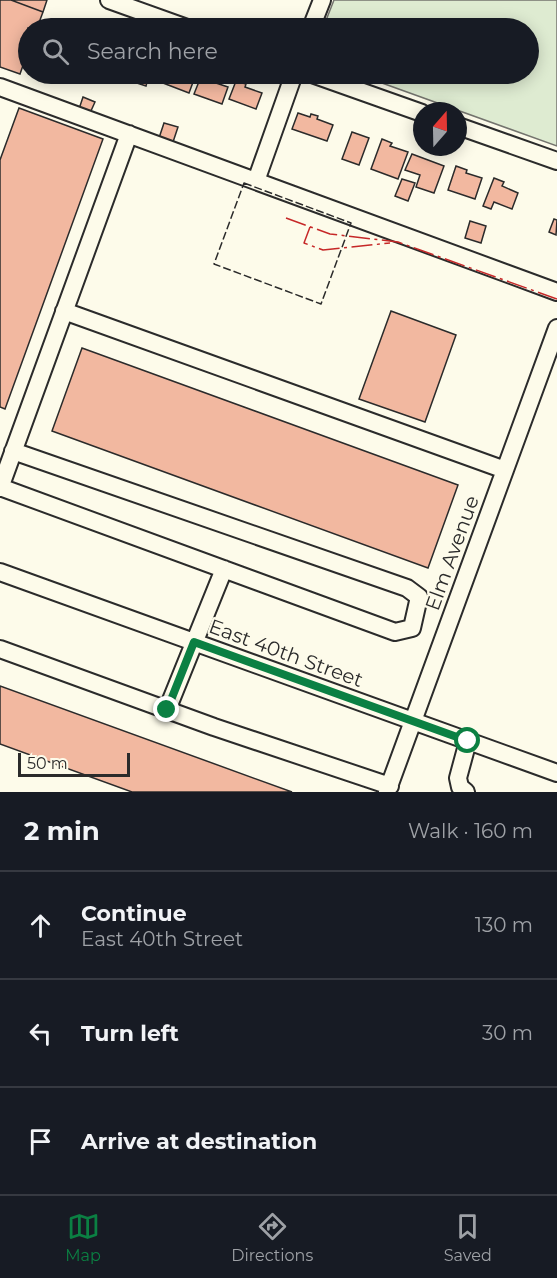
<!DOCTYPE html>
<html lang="en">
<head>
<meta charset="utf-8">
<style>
	:root { --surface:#171b24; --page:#20242c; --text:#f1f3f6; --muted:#9ea1a6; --line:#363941; --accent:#0b8043 }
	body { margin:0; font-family:Montserrat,sans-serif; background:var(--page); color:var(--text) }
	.compass { position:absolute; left:413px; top:102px; width:54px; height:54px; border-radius:50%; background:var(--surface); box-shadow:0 3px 15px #0003; rotate:20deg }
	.scale { position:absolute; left:18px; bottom:15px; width:112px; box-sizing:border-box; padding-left:6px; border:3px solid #2b2b2b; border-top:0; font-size:16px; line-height:21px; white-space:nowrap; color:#2b2b2b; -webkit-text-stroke:4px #fdfbea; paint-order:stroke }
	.stop { position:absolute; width:18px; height:18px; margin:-14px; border:4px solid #0b8043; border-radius:50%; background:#fff }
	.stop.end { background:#0b8043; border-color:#fff; box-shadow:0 2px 6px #0008 }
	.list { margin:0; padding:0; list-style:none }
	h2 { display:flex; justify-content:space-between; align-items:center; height:78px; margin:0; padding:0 24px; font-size:26px }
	h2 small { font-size:20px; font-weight:400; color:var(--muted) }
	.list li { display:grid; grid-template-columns:39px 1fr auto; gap:18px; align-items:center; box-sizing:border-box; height:108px; padding:0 24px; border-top:2px solid var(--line) }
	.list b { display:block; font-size:22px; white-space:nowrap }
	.list p { margin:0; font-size:20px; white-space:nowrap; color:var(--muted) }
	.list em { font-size:20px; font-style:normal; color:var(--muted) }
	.icon { flex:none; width:33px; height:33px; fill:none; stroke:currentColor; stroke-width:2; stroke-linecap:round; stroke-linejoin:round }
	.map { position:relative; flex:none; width:557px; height:792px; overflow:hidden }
	.search { position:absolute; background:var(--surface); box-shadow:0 3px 15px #0003; left:18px; right:18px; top:18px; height:66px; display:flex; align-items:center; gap:15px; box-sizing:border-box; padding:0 21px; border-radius:33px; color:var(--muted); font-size:22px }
	.sheet { height:402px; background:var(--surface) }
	nav { display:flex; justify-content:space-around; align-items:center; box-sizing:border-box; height:84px; border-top:2px solid var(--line); background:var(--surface); font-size:16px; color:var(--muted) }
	nav a { display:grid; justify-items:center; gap:3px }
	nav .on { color:var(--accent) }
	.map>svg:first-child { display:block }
	.green { fill:#deebd1; stroke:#74746e; stroke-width:1.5 }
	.building { fill:#f2b8a0; stroke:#2b2b2b; stroke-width:1.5 }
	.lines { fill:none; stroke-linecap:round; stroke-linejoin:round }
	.minor-casing { stroke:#2b2b2b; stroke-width:20 }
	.minor { stroke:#fdfbea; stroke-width:16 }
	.fence { stroke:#2b2b2b; stroke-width:1.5; stroke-dasharray:8 3; stroke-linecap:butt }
	.power { stroke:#c62828; stroke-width:1.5; stroke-dasharray:21 4.5 3 4.5; stroke-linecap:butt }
	.route { stroke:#0b8043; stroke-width:8 }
	.labels { text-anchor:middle; stroke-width:4.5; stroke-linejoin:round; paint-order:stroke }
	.street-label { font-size:20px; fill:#2b2b2b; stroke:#fdfbea }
</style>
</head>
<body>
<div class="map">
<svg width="557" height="792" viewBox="0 0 557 792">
	<rect width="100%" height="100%" fill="#fdfbea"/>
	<!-- green -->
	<path class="green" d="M334 0H557V146L357 74H528V28H323Z"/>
	<!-- building -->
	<path class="building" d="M0 0H11L43 12 37 28H28V51L20 74 0 67Z
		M11 0H47L43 12Z
		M131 74H161L158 82 148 78 146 86 128 80Z
		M166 74H196L189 93 163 83Z
		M202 74H211L219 76 216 83 228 87 222 104 194 94Z
		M236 81 246 84 245 87 262 93 256 109 229 99Z
		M83 97 95 102 90 113 79 109Z
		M19 108 103 139 5 409 0 407V160Z
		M298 113 310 117 311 114 318 116 317 119 333 125 327 141 292 129Z
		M164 123 178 127 173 142 159 138Z
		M352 132 369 138 359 165 342 159Z
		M382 139 392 143 390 146 408 152 398 179 371 169Z
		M412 154 444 166 434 193 416 187 420 175 405 170Z
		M456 166 467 170 466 173 482 178 475 199 448 190Z
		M494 178 504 182 502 186 518 193 512 209 494 202 491 209 483 206Z
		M402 179 415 183 408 201 395 196Z
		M554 219 557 220 556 235 549 232Z
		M470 221 486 226 481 243 465 238Z
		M391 311 456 335 425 422 359 399Z
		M82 348 458 485 428 568 52 431Z
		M0 686 292 792H132L0 744Z"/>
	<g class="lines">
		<!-- minor casing -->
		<g class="minor-casing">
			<path id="minor" d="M109 0 187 28
				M311 28 322 0
				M312 74 422 113
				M0 87 557 292
				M458 126 557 161
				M256 181 294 74
				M64 311 505 470
				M0 487 395 632 412 628 419 597 407 588 13 451
				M0 488 129 134
				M0 572 557 773
				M0 649 214 727 390 786
				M167 710 224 569
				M387 792 557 328
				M466 792 460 787 458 778 468 741"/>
		</g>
		<!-- minor -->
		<use href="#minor" class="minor"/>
		<!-- fence -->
		<path class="fence" d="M244 183 351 223 321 304 214 264Z"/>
		<!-- power -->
		<path class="power" d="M286 218 330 234 398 242 557 299
			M310 227 304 243 323 250 390 243"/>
	</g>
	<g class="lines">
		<!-- route -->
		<path class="route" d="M167 710 194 642 468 741"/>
	</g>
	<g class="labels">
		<!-- street labels -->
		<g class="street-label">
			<text transform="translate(452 553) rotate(-70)" y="7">Elm Avenue</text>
			<text transform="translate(286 653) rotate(20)" y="7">East 40th Street</text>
		</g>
	</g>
</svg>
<svg class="compass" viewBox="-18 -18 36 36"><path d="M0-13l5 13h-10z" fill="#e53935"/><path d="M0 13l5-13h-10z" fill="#9ea1a6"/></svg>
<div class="scale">50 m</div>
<div class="stop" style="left:468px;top:741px"></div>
<div class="stop end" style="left:167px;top:710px"></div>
<div class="search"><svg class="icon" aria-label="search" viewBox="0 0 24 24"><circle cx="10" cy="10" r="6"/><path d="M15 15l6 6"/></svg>Search here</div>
</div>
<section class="sheet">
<h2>2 min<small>Walk · 160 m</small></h2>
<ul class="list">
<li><svg class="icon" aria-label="ahead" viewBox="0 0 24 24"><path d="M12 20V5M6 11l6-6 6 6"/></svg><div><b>Continue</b><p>East 40th Street</p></div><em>130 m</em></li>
<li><svg class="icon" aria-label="left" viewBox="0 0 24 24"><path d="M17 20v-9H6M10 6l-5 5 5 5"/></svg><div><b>Turn left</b></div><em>30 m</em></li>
<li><svg class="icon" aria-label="arrive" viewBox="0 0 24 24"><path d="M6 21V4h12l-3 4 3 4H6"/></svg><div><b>Arrive at destination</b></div></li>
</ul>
</section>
<nav>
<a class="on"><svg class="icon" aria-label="map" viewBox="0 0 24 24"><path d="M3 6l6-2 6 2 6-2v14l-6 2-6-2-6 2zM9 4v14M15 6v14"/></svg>Map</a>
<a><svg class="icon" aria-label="directions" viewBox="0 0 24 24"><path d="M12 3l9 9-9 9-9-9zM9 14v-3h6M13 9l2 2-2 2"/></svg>Directions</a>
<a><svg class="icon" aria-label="saved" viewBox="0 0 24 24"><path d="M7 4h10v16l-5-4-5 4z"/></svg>Saved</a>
</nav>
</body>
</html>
